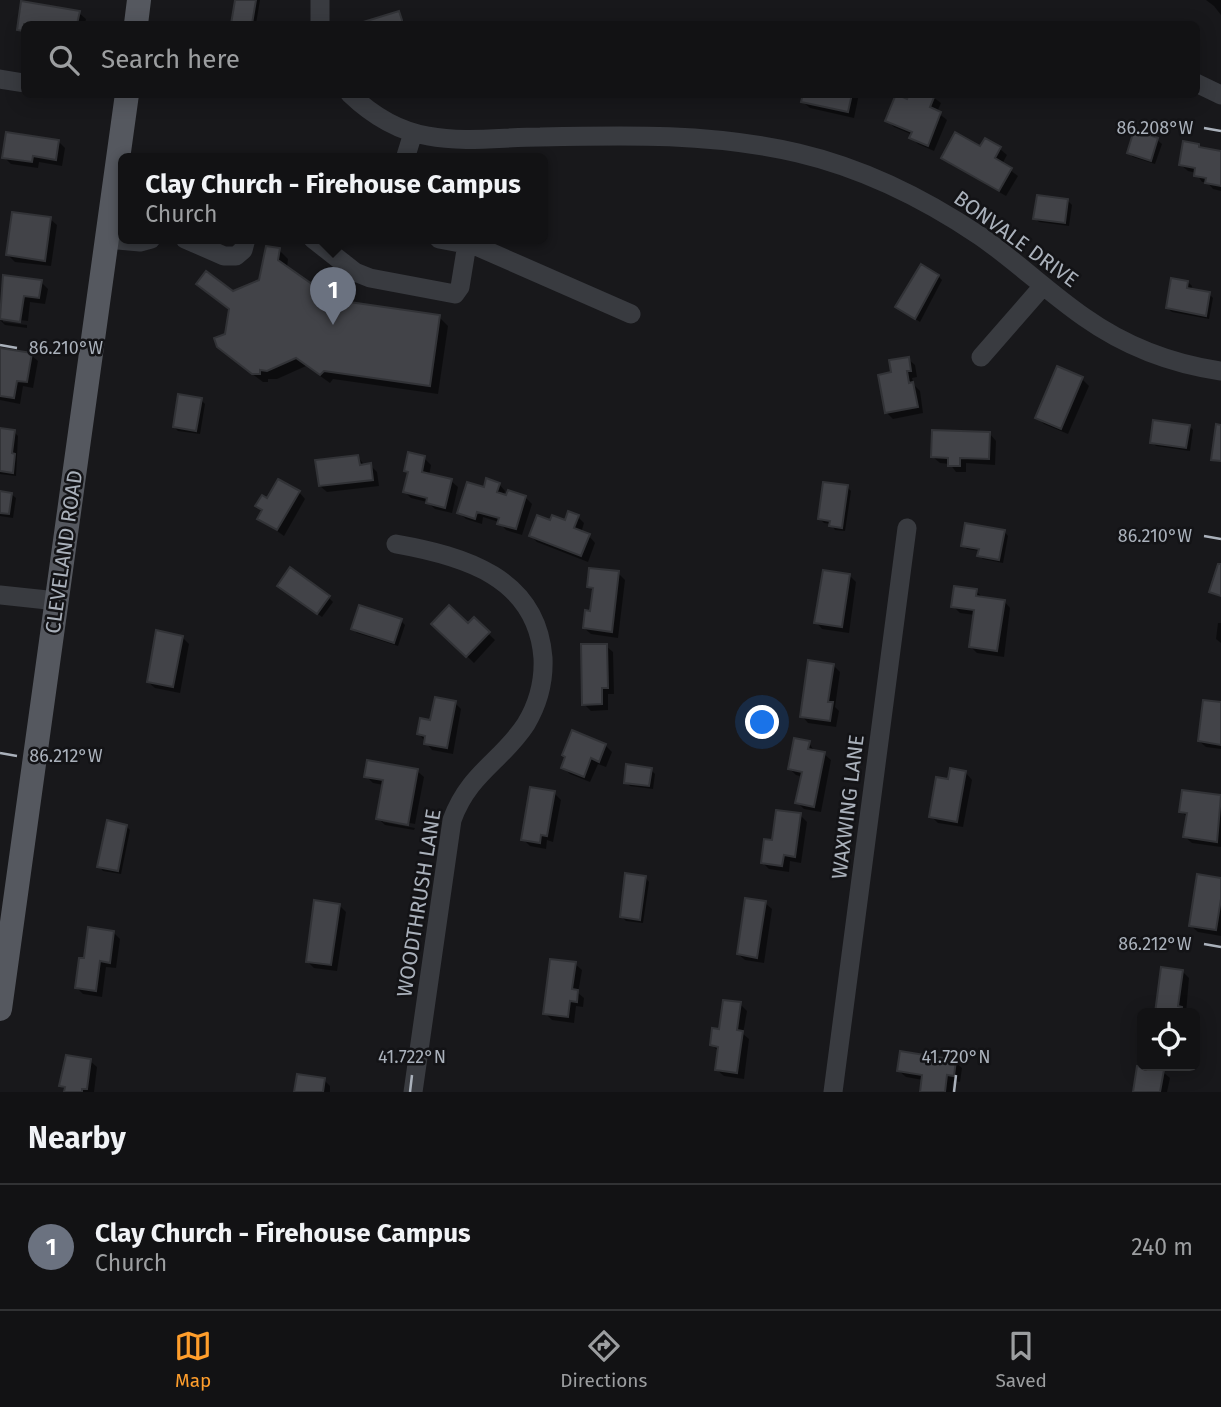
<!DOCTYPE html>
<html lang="en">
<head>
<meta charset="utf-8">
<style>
	:root { --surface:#121214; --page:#1b1b1d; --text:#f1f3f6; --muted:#9c9ea0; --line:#313234; --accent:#ff9e2c }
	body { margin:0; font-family:"Fira Sans",sans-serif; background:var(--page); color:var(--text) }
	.controls { position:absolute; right:21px; bottom:21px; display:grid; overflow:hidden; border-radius:10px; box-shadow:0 4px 18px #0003 }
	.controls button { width:63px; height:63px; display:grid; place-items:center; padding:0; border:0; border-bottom:2px solid var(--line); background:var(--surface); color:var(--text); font:35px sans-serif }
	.you { position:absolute; left:763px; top:723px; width:24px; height:24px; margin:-18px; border:5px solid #fff; border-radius:50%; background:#1a73e8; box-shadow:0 0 0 10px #1a73e833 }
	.badge { display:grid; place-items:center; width:46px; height:46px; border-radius:50%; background:var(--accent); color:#fff; font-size:23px; font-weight:700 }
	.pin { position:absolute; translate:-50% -58px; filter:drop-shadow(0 2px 4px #0008) }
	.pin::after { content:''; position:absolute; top:37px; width:24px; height:21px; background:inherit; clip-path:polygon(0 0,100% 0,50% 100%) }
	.popup { position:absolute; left:118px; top:153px; width:430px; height:91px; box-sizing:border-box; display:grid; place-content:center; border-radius:10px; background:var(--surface); filter:drop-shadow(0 2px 5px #0005); font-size:23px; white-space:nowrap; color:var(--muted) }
	.popup b { font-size:26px; color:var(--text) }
	.popup::after { content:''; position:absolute; left:50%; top:100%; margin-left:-14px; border:14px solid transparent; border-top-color:var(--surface) }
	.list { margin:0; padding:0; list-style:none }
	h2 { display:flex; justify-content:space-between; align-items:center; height:91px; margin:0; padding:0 28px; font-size:30px }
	h2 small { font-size:23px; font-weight:400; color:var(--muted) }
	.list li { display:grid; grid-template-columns:46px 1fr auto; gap:21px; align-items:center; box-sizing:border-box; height:126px; padding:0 28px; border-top:2px solid var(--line) }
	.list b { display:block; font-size:26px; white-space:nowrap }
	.list p { margin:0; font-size:23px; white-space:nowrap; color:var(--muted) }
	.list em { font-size:23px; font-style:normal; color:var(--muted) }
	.icon { flex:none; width:38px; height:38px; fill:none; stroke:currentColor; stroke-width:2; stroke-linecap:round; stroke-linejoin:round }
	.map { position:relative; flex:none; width:1221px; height:1092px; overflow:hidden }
	.search { position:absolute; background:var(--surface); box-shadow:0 4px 18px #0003; left:21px; right:21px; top:21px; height:77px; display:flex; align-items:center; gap:18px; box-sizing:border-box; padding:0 24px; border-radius:10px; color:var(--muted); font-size:26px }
	.sheet { height:217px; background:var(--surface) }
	nav { display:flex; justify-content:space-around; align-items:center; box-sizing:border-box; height:98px; border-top:2px solid var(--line); background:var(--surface); font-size:19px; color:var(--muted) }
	nav a { display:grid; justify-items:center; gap:4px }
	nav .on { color:var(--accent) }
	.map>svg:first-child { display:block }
	.shadow { fill:#0007 }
	.building { fill:#424348; stroke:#323337; stroke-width:2 }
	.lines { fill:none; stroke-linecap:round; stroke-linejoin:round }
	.minor { stroke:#393b40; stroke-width:19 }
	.major { stroke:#55585f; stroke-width:24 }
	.ticks { fill:none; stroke:#aab1bb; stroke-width:2.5 }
	.labels { text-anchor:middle; stroke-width:5; stroke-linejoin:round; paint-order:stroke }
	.street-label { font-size:21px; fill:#aab1bb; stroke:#131316 }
	.ticks-label { font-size:18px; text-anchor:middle; fill:#aab1bb; stroke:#131316; stroke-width:5; stroke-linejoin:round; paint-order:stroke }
</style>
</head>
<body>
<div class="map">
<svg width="1221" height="1092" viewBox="0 0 1221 1092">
	<rect width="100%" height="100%" fill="#18181b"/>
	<!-- shadow -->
	<path class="shadow" d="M237 0H260L256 24H233Z
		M1206 0H1221V15L1214 6Z
		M23 3 79 13 86 19 85 24H24V35L19 29Z
		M398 13 406 24H363Z
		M805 94H859L854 118 810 108 803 102Z
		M911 94H929L941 103 937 112 947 120 934 151 918 144 912 138 913 135 894 127 887 120 908 101Z
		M1135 132 1157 140 1162 144 1155 164 1133 157 1129 153Z
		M58 141 65 148 62 166 39 162 38 168 11 164 4 157Z
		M1199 146 1203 150 1221 153V191L1213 189 1207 182H1202L1196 173 1188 171 1181 165Z
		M981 149H1000L1007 155 1002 164 1018 176 1006 196 950 164 943 157Z
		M1068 201 1072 205 1069 226 1039 222 1035 218Z
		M50 219 57 225 51 266 15 262 8 255Z
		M279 250 288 259 287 268 321 293 331 289 341 302 439 317 448 326 438 394 333 379 330 383 306 366 277 379H268V382H263L228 356 218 346 227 336 230 310 207 293H233L261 282Z
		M938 276 942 280 920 322 897 307Z
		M4 277 41 282 48 289 45 304 30 302 28 321 3 318V322L27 325V328L5 325 0 320Z
		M1188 282 1192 286 1191 291 1209 294 1213 298 1209 319 1172 312 1167 308Z
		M0 349 31 355 38 361 33 388 23 386 20 404 0 400Z
		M908 359 915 365 917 377 912 378 914 385 920 391 923 413 893 419 886 412 893 374Z
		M1082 379 1089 386 1068 434 1044 424 1037 417Z
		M201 400 205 404 200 434 178 431 174 427Z
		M1189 426 1193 430 1190 451 1156 446 1152 442Z
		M0 430 14 432 18 436 16 476 0 474Z
		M990 434 996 441 995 465 966 463V472H956L950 464 940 463 933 457Z
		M358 457 365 466 370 465 377 472 379 486 327 492 320 486Z
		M424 458 431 465 429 476 451 481 458 487 452 513 435 509 427 502 411 498 405 492 409 474 406 470Z
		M499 484 505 491 502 501 525 497 532 504 522 535 506 530 499 522 483 517 482 524 466 519 459 513 485 489Z
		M847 487 851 491 845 531 835 530 831 524 824 523 820 519Z
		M299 492 305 499 284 536 259 518 263 512 257 506 267 500Z
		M0 493 11 494 16 498 13 518 0 516Z
		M578 517 584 523 581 533 589 536 595 543 588 562 537 542 531 536 551 522H566Z
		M1004 531 1008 536 1003 563 983 559 979 555 980 551 967 549 963 545Z
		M618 573 625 580 618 638 591 634 584 628 592 613 594 592 589 587Z
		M849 575 856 582 849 633 822 629 816 622Z
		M283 589 329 598 333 602 322 617Z
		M976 591 982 597 1004 601 1010 608 1004 657 977 653 971 647 975 615 960 613 953 606Z
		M474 620 495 640 474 663 434 624 469 626Z
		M401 621 405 625 398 646 357 633 353 629Z
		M1218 623H1221V643L1216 639Z
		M182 637 189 644 180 693 155 688 148 682Z
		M606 646 613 652 614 694H608V710L591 711 584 704Z
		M833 665 840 672 835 707 839 711 836 727 808 723 802 716Z
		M455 703 461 709 453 754 432 750 419 734Z
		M1221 704V749L1206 747 1199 741Z
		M809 743 815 752 824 754 831 760 821 812 804 809 797 802 803 777 796 775 790 769Z
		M605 745 612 752 606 767 598 764 590 782 570 774 563 767Z
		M651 770 655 774 653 789 630 786 626 782Z
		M417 771 424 777 415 824 383 818V822L415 828 414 830 385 825 378 818 384 785 373 783 366 776Z
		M966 773 972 780 963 827 938 823 931 816 949 781Z
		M1184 791 1221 797V847L1192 843 1185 837 1188 818 1181 811Z
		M554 793 561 800 553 842 547 840 546 849 530 846 523 839Z
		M800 815 807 822 801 863 790 861 789 872 769 869 763 863 774 842Z
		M126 826 130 830 121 874 103 871 99 866Z
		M645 877 649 882 643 923 626 921 621 916Z
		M1221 880V936L1198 932 1191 926Z
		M765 903 772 909 764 963 745 960 738 954Z
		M339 905 346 912 337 971 314 968 307 961Z
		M113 932 120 939 116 968 106 967 102 997 83 994 77 988Z
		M575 964 582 970 578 993 584 998 583 1007 576 1006 574 1023 552 1020 545 1013Z
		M1163 969 1183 972 1189 978 1186 1013H1157Z
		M740 1004 747 1011 743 1034 749 1039 744 1079 724 1076 717 1070 719 1052 712 1045Z
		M90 1061 97 1067 94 1092H66L61 1085Z
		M955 1062 962 1068 960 1082 953 1081 952 1092H921L923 1080 906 1077 899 1071Z
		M1163 1072 1170 1078 1167 1092H1134Z
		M324 1080 330 1086V1092H296Z"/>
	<!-- building -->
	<path class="building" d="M235 0H256L252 24H231Z
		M21 1 80 11 77 24H24V31L17 30Z
		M399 11 403 23 361 24 360 23Z
		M803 94H852L848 112 801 102Z
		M896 94 907 99 909 94 935 95 930 107 941 112 928 146 909 138 912 132 885 121Z
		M1134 130 1158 138 1151 161 1127 153Z
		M6 132 59 140 56 160 33 156 32 162 2 158Z
		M955 132 980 146 985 138 1001 147 995 158 1012 168 999 191 941 158Z
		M1183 141 1199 144V147L1221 151V186L1205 183 1206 178 1194 176 1195 168 1179 165Z
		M1037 195 1068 199 1065 223 1033 219Z
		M12 212 51 217 45 261 6 255Z
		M266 246 280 248 278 260 322 291 331 287 336 300 440 315 430 386 324 371 320 375 296 358 267 371 260 370V374H252L217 347 214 338 225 334 229 309 196 284 206 271 233 291 259 280Z
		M921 264 939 275 915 319 895 307Z
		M3 275 42 280 39 298 24 296 20 322 0 319Z
		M1171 278 1188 281 1187 288 1210 292 1206 316 1166 308Z
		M0 348 32 353 27 382 17 381 14 398 0 396Z
		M909 357 911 371H907L909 383 913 382 918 407 885 413 878 375 891 372 889 360Z
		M1057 366 1083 377 1061 429 1035 418Z
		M178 394 202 398 196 431 173 427Z
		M1153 420 1190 425 1186 448 1150 443Z
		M1216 424 1221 425V461L1211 460Z
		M0 428 15 430 12 453 15 454 13 473 0 471Z
		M932 430 990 432 989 459 960 458V466H948V458L931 457Z
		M408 452 425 456 422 472 452 479 445 508 426 503 427 498 403 492 408 472 404 471Z
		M358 455 360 465 371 463 373 480 319 486 315 460Z
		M486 478 500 483 497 492 506 495 508 490 526 496 516 529 497 524 499 518 477 512 475 519 457 513 467 482 484 487Z
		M278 479 300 491 277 530 257 519 262 510 255 506 262 495 267 498Z
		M823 482 848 485 842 528 829 526 830 521 818 519Z
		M0 491 12 493 9 514 0 513Z
		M568 511 579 515 574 528 590 534 581 556 529 536 537 515 550 520 552 515 565 520Z
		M965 523 1005 530 999 560 977 556 979 549 961 546Z
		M1218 564H1221V596L1209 592Z
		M290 567 330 596 317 614 277 586Z
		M589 568 619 571 612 632 583 628 585 610 590 611 593 588 587 587Z
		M823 570 850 574 842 627 814 623Z
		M954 586 977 589 976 596 1005 600 997 651 969 647 974 610 951 607Z
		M359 605 402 619 394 643 351 629Z
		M449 605 468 623 474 617 490 632 466 657 431 624Z
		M156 630 183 636 173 687 147 682Z
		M581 644H607L608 688H602V704L582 705Z
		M808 660 834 664 828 702H833L830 721 800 717Z
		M435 697 456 701 447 748 424 744 425 736 417 734 420 718 430 720Z
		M1203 700 1221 702V745L1198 741Z
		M572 730 606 744 599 762 591 758 584 777 561 768 565 757 562 755Z
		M794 738 810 741 808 749 825 752 814 807 795 803 802 772 788 769Z
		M367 760 418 769 408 825 376 819 383 780 364 777Z
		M626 764 652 768 649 786 624 783Z
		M950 768 966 771 957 822 929 817 936 777 948 779Z
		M530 787 555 791 547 836 541 835 540 843 521 840Z
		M1182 790 1221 795 1217 842 1183 837 1187 813 1179 812Z
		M776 810 801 813 795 857 784 855 782 866 761 863 764 839 772 840Z
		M107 820 127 825 118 871 97 867Z
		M625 873 646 876 640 920 620 917Z
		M1197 874 1221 878V899L1216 930 1189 926Z
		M745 898 766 901 757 958 737 954Z
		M314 900 340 904 331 965 306 962Z
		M88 927 114 931 110 963 100 961 96 991 75 988 79 958H84Z
		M550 959 576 962 572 989 578 990 577 1002 570 1001 568 1017 543 1014Z
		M1161 967 1183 970 1178 1006 1182 1007 1181 1013H1155Z
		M723 1000 741 1002 737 1030 743 1031 737 1073 715 1070 718 1047 710 1045 712 1028 719 1029Z
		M900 1051 956 1060 954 1076 947 1075 945 1092H920L922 1075 897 1071Z
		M66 1055 91 1059 87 1089H82V1092H64L65 1087 59 1086Z
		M1137 1066 1164 1070 1160 1092H1133Z
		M297 1074 325 1078 323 1092H294Z"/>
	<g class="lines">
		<!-- minor -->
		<path class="minor" d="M320 0V24
			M0 79 24 83
			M1196 83 1221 95
			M350 94C372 115 398 131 428 136 464 143 503 137 540 137 627 135 712 133 798 153 862 168 925 199 980 236 1016 261 1048 292 1084 317 1125 346 1172 364 1221 371
			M405 159 413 133
			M107 239 140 242 151 239
			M185 239 224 256H236L243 250 246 239
			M313 239 355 272 370 278 455 294 460 287 467 244
			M439 239 476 246 631 314
			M981 357 1043 286
			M396 544C464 556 537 577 543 658 544 681 538 704 526 724 502 761 469 773 452 820L413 1092
			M0 595 57 601
			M833 1092 907 528"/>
		<!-- major -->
		<path class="major" d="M136 24 139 0
			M0 1009 127 94"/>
	</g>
	<!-- ticks -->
	<path class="ticks" d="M1204 128 1221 131M0 345 17 348M1204 536 1221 539M0 753 17 756M1204 944 1221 947M410 1092 412 1075M954 1092 956 1075"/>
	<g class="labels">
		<!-- street labels -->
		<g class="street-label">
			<text transform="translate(1016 239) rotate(36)" y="7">BONVALE DRIVE</text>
			<text transform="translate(64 552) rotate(-82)" y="7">CLEVELAND ROAD</text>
			<text transform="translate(848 807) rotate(-83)" y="7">WAXWING LANE</text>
			<text transform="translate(419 903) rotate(-81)" y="7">WOODTHRUSH LANE</text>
		</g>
	</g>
	<g class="ticks-label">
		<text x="1155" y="134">86.208°W</text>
		<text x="66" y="354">86.210°W</text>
		<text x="1155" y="542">86.210°W</text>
		<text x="66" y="762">86.212°W</text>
		<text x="1155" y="950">86.212°W</text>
		<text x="412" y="1063">41.722°N</text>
		<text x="956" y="1063">41.720°N</text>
	</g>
</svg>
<div class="controls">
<button><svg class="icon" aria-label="locate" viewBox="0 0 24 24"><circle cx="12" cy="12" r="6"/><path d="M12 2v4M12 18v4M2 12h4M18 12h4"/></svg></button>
</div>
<div class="you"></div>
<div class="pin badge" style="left:333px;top:325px;background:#6b7280">1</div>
<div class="popup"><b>Clay Church - Firehouse Campus</b>Church</div>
<div class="search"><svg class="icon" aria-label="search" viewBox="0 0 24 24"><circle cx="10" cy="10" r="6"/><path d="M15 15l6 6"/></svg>Search here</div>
</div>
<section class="sheet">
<h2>Nearby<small></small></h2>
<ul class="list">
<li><span class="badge" style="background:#6b7280">1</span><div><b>Clay Church - Firehouse Campus</b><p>Church</p></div><em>240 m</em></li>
</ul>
</section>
<nav>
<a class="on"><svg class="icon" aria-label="map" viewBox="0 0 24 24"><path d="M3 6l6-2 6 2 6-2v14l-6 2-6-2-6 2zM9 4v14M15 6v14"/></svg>Map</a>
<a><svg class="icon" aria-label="directions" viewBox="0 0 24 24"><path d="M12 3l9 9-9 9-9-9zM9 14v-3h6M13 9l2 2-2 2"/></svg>Directions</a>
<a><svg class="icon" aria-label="saved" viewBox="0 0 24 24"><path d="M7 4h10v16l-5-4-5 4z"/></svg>Saved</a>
</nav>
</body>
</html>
